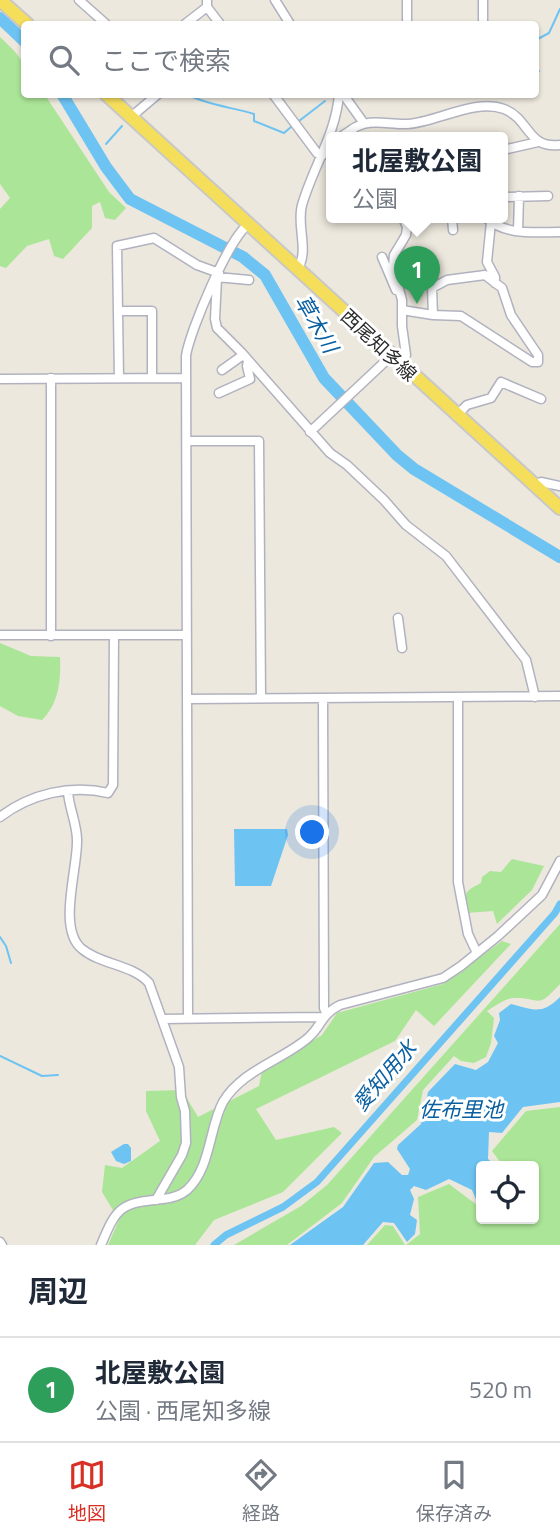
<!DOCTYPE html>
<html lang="ja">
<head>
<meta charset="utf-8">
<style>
	:root { --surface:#fff; --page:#f2f2f3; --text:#1f2937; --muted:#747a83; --line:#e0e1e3; --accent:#d93025 }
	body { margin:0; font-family:"Titillium Web","Noto Sans JP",sans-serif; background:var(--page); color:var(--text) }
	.controls { position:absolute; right:21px; bottom:21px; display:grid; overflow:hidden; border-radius:7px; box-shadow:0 2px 5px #0004 }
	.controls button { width:63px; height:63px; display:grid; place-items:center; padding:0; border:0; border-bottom:2px solid var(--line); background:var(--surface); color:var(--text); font:35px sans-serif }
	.you { position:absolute; left:313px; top:833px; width:24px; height:24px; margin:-18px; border:5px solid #fff; border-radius:50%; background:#1a73e8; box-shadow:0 0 0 10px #1a73e833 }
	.badge { display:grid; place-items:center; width:46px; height:46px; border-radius:50%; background:var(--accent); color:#fff; font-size:23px; font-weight:700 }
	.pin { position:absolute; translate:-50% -58px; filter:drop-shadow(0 2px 4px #0008) }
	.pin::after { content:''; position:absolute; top:37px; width:24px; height:21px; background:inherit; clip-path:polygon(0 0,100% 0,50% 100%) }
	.popup { position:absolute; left:326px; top:132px; width:182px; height:91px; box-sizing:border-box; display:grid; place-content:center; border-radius:7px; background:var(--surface); filter:drop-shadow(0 2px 5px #0005); font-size:23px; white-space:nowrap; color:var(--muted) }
	.popup b { font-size:26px; color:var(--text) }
	.popup::after { content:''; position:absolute; left:50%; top:100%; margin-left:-14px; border:14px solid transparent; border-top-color:var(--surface) }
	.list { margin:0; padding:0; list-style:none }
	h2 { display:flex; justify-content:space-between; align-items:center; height:91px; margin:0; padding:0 28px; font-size:30px }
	h2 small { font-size:23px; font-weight:400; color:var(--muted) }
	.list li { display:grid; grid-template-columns:46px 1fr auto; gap:21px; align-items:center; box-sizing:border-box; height:105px; padding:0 28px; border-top:2px solid var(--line) }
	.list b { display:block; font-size:26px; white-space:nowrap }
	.list p { margin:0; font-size:23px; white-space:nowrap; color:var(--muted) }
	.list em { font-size:23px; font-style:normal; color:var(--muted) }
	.icon { flex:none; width:38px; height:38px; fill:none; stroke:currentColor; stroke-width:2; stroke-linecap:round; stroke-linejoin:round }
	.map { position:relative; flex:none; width:560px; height:1245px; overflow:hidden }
	.search { position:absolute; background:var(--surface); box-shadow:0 2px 5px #0004; left:21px; right:21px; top:21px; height:77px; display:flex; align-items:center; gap:18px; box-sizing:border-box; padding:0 24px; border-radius:7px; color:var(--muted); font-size:26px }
	.sheet { height:196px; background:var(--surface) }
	nav { display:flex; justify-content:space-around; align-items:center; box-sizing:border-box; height:98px; border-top:2px solid var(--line); background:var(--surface); font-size:19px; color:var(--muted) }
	nav a { display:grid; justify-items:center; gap:4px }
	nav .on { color:var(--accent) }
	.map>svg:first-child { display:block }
	.green { fill:#abe597 }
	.water { fill:#6dc3f2 }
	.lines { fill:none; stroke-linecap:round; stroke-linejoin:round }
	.stream { stroke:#6dc3f2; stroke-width:2 }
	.canal { stroke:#6dc3f2; stroke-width:7 }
	.river { stroke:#6dc3f2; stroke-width:12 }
	.minor-casing { stroke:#b1b2bf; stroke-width:11 }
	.primary-casing { stroke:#c8c8c8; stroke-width:16 }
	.minor { stroke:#fff; stroke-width:8 }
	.primary { stroke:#f5de5a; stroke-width:12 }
	.labels { text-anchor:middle; stroke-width:6; stroke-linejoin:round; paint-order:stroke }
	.street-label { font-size:19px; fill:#2b2b2b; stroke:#fff }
	.water-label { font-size:21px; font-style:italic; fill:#095fa1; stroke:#fff }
</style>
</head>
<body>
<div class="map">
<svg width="560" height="1245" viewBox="0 0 560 1245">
	<rect width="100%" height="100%" fill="#ede8dd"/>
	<!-- green -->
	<path class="green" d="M0 37C26 62 24 59 24 94L45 95 109 192 126 208 115 220 105 218 100 202 92 206V228L63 259 54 256 49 239 27 246 6 268 0 266V209L10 198 0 184Z
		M0 643 31 656 60 657C61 679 59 704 42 720L18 716 0 706Z
		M512 859 544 866 532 890 497 924 493 911 467 913C464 893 463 892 481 883L482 877 490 871 501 872Z
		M560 924V984C535 1011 543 997 514 998 505 998 494 1007 487 1011L494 1018 491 1043 486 1057 474 1063 461 1061 454 1056 423 1090 417 1120 374 1157 342 1203 287 1245H234L301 1206 327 1185Z
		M502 941 511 944 434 1026 416 1010 395 1041 256 1109 276 1140 334 1127 342 1133 283 1192 214 1220 195 1245H108L119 1220 102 1192 105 1165 122 1168 160 1141 146 1111V1091L182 1090 198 1117 259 1086 262 1071 322 1035 337 1013 443 984Z
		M560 1107V1245H406L420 1234 418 1197 449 1184 481 1208V1219H496L501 1222 511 1219H534V1166H503L492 1151 526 1111Z
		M385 1225 393 1226 405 1245H367Z"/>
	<!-- water -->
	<path class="water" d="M234 829H287L288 835 271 886H235Z
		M560 997V1102L523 1107 502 1133 489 1132 488 1159 496 1166H481V1205L478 1204 472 1190 449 1179 426 1190 414 1186 410 1190 414 1199 410 1215 417 1220 415 1234 407 1242 394 1223 383 1222 363 1245H290L343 1207 374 1163 388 1162 402 1175H408L410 1169 397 1149 398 1145 421 1124 428 1092 455 1064 476 1070 488 1062 498 1043 494 1036 500 1020 499 1013 511 1004C534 1010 542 1015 560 997Z
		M124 1144H128L131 1148V1161L124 1164 116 1161 111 1152Z"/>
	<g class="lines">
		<!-- stream -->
		<path class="stream" d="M536 40 549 33 560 9
			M536 70 539 71 536 73
			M186 94C207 105 231 107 254 114V121L284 133 291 127
			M143 112 165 94
			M299 121 325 101
			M106 144 122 126
			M0 937 6 946 11 963
			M0 1056 42 1076 58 1075"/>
		<!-- canal -->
		<path class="canal" d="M214 1245 226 1235 283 1207 317 1182 555 913 560 904"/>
		<!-- river -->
		<path class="river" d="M0 18 24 41
			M62 94 106 167 130 199 243 257 265 275 324 378 397 455 414 469 560 557"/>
		<!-- minor casing -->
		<g class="minor-casing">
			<path id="minor" d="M79 0 106 24
				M207 0V7L220 24
				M275 0 290 24
				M407 0V24
				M185 24 207 7
				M483 24V0
				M273 94 317 153 322 156
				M343 94 363 122
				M131 117 158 94
				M339 138 351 130
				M355 138 351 130C369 117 387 125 408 124 437 122 476 98 504 109 530 119 527 149 560 145
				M503 150 538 142
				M503 197 548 196
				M452 218 453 230
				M486 218C507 236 534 232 560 232
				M491 222 487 262 495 277V283
				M518 231 519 196
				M382 257 396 290
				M297 270C310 251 296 226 302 205 313 167 336 134 339 94
				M394 270H419
				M217 277 249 280
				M217 279 215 319 217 328 241 352 330 453 347 465 384 500 406 525 446 556 526 660 535 697
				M402 310 433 315 461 316 532 362H538V355L511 315 502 288 485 275 447 280 432 288 433 315
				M118 311H152V378
				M400 364 406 355 402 326V300L393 267 394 255 406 235 407 227 403 218
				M222 370 243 355
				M51 378V636
				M119 378 117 246 154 238 197 265 219 273
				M0 379 186 378
				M219 393 250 379 247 366 248 361
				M456 416 467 405 491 398 501 382 541 399
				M310 432 391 356
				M187 441H259L261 697
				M535 486 541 482 560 486
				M398 618 402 648
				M0 635H187
				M458 697V882L468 934 477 953
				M323 698 324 1008 326 1013
				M187 699 560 696
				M68 792C69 808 77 824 77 840 78 868 57 929 82 949 101 965 132 964 149 983L179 1067 181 1097 185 1111 186 1143 182 1155 156 1200
				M0 817C30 794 71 784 108 793L113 785 114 635
				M188 1017 186 356C189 333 230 235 249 224
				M162 1019 323 1017
				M0 1242 2 1245
				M101 1245C117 1206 121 1203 163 1199 172 1198 180 1196 187 1190 211 1168 209 1128 223 1102 242 1070 281 1061 308 1038 323 1025 319 1016 340 1005L443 978 461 966 498 936 542 895 560 861"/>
		</g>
		<!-- primary casing -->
		<g class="primary-casing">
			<path id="primary" d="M0 0 27 24
				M106 94 560 508"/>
		</g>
		<!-- minor -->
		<use href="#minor" class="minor"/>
		<!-- primary -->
		<use href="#primary" class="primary"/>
	</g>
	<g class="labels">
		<!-- street labels -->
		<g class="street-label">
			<text transform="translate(379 345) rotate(43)" y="7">西尾知多線</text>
		</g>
		<!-- water labels -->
		<g class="water-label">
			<text transform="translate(316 324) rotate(60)" y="7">草木川</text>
			<text transform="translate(385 1076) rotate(-49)" y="7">愛知用水</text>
			<text x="461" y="1117">佐布里池</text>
		</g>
	</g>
</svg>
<div class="controls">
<button><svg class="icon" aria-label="locate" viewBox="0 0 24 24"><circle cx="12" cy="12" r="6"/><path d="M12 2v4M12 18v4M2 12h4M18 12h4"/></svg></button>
</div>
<div class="you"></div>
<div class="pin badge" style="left:417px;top:304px;background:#2e9e5b">1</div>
<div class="popup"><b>北屋敷公園</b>公園</div>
<div class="search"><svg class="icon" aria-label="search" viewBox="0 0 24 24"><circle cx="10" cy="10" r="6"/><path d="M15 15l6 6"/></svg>ここで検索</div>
</div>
<section class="sheet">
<h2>周辺<small></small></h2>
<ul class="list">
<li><span class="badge" style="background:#2e9e5b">1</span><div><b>北屋敷公園</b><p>公園 · 西尾知多線</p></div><em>520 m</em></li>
</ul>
</section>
<nav>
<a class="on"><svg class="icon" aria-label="map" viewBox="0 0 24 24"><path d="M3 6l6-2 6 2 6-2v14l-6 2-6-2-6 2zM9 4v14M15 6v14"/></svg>地図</a>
<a><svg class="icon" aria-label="directions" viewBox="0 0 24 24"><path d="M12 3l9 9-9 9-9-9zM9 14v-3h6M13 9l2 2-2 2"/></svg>経路</a>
<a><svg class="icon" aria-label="saved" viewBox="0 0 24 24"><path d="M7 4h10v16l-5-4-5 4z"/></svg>保存済み</a>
</nav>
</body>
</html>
